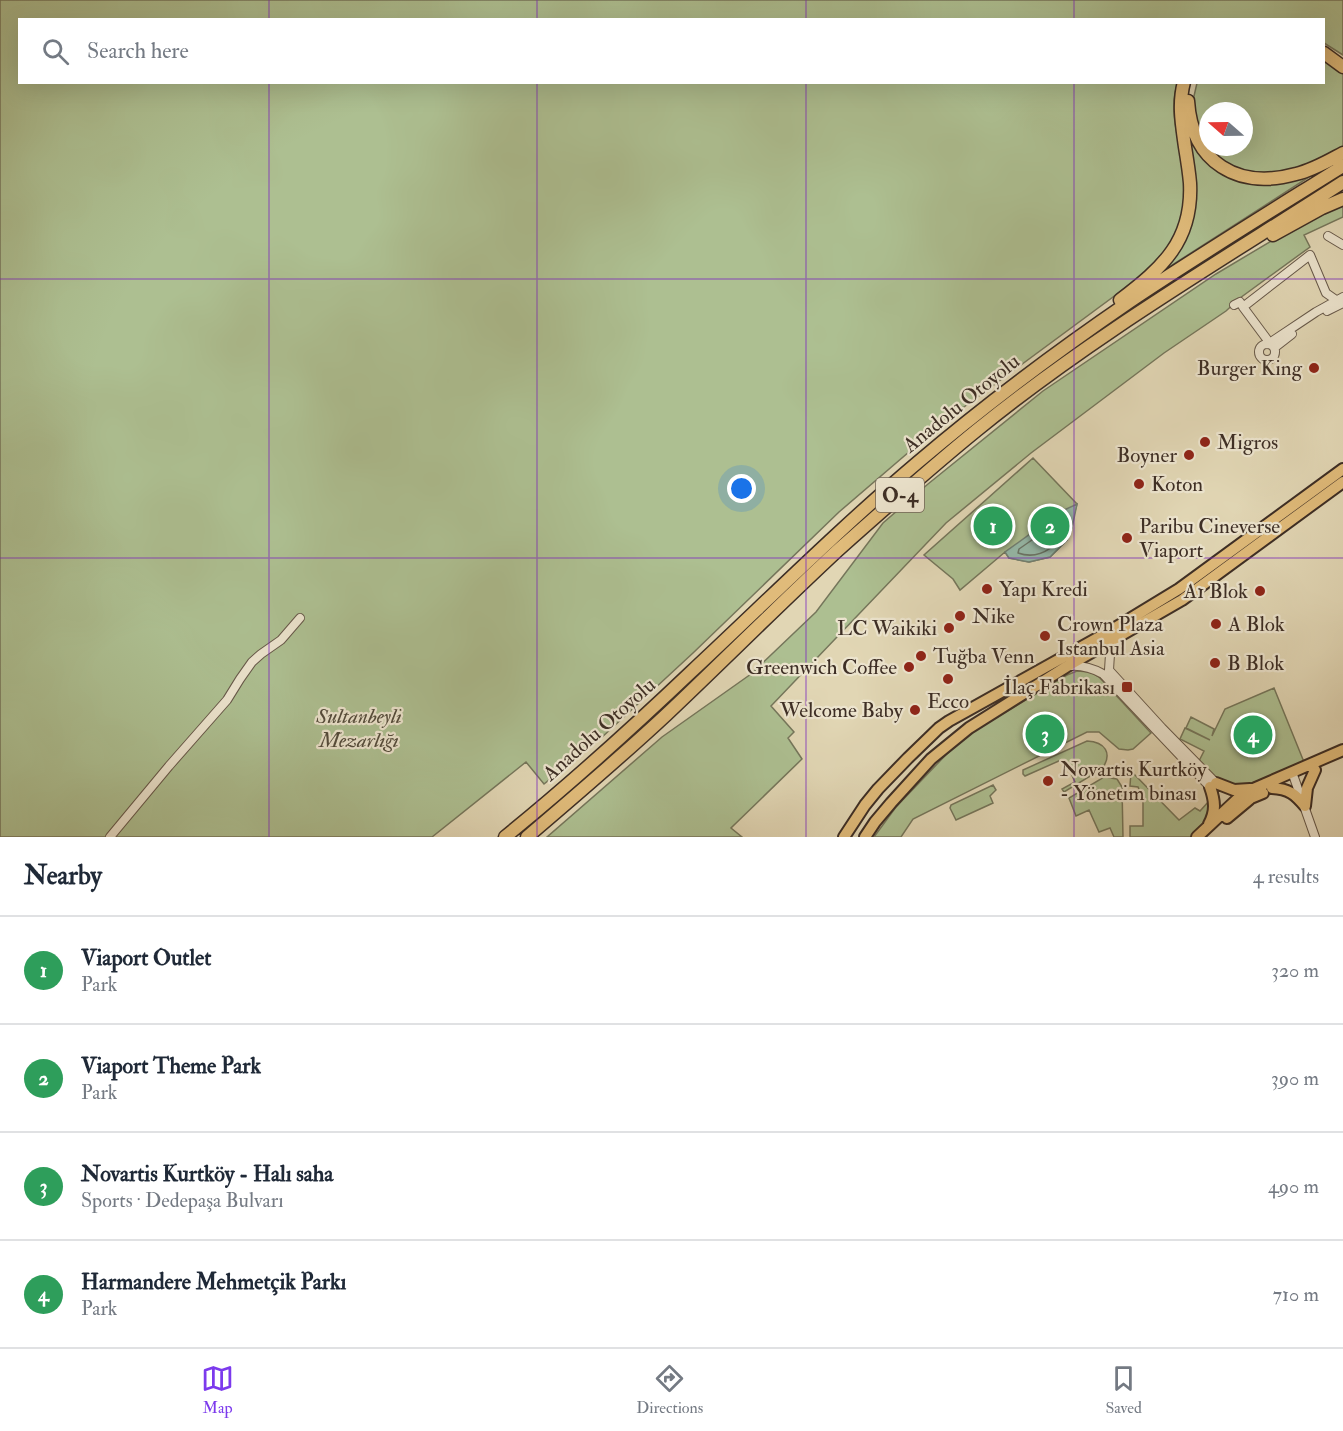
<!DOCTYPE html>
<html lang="en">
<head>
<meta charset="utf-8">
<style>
	:root { --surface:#fff; --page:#f6f6f7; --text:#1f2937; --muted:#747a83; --line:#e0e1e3; --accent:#7c3aed }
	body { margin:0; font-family:"IM FELL Double Pica",serif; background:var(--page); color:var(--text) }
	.compass { position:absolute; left:1199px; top:102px; width:54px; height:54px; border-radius:50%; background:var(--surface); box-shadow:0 6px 24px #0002; rotate:290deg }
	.you { position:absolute; left:742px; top:489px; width:21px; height:21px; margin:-15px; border:4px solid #fff; border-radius:50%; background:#1a73e8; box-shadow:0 0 0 9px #1a73e833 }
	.badge { display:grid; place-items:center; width:39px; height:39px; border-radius:50%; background:var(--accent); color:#fff; font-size:20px; font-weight:700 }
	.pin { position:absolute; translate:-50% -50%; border:3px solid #fff; box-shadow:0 2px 6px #0006 }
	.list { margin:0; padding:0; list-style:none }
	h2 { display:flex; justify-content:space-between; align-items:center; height:78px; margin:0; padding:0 24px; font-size:26px }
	h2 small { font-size:20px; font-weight:400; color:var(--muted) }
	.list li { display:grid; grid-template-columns:39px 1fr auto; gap:18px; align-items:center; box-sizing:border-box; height:108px; padding:0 24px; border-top:2px solid var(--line) }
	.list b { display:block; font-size:22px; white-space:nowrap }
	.list p { margin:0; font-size:20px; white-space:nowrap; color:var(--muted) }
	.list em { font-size:20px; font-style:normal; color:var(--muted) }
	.icon { flex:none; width:33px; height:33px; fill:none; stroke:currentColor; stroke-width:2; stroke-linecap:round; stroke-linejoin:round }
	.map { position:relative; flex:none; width:1343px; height:837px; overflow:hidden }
	.search { position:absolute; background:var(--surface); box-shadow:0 6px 24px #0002; left:18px; right:18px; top:18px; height:66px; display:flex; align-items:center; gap:15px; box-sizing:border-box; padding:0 21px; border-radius:0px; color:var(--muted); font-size:22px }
	.sheet { height:510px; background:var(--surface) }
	nav { display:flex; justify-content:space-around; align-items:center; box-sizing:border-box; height:84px; border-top:2px solid var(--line); background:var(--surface); font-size:16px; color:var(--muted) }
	nav a { display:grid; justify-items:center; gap:3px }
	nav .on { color:var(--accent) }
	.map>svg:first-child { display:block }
	.green { fill:#adbf91; stroke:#75765b; stroke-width:1.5; fill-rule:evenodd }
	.water { fill:#95b9a9; stroke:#728174; stroke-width:1.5 }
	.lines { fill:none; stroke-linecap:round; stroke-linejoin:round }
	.shore { stroke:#697467; stroke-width:1.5 }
	.minor-casing { stroke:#665849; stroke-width:10 }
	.major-casing { stroke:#3d2e25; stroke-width:14 }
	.highway-casing { stroke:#3d2e25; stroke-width:15 }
	.minor { stroke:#ece4ce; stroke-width:8 }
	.major { stroke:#e0bb7a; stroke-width:10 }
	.highway { stroke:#e0bb7a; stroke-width:12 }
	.grid { fill:none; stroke:#7b2cbf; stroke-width:1.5; stroke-opacity:0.55 }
	.poi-dot { fill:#8f2418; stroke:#ece4ce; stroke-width:2 }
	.labels { text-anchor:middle; stroke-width:4.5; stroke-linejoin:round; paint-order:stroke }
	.shield { fill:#ece4ce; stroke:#726558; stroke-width:1.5 }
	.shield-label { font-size:20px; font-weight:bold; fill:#3d2e25 }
	.poi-label { font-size:21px; fill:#3d2e25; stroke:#ece4ce; text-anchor:start }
	.street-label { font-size:21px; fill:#3d2e25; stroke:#ece4ce }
	.park-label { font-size:21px; font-style:italic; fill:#534b3b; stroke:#ece4ce }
</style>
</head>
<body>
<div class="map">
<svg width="1343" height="837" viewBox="0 0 1343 837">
	<rect width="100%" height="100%" fill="#e1d6b4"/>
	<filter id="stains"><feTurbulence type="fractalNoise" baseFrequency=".00333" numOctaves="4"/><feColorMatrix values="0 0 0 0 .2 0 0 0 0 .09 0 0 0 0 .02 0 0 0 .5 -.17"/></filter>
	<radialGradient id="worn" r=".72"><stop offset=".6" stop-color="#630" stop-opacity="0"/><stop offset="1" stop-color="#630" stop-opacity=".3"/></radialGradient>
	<!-- green -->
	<path class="green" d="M0 0H1343V55L1324 43V20H20V82L1178 83C1166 111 1183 150 1185 180 1186 198 1184 218 1176 235 1172 244 1164 254 1159 263L945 421 839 512 693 653 600 739 544 784 526 762 432 837H0Z
		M1324 60 1343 73V147L1323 159 1295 170 1271 173 1239 171 1213 155 1202 138 1193 111 1194 96 1197 83 1324 82ZM1208 111H1244V147H1208Z
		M1185 126 1195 143 1242 179 1323 168 1152 278 1186 229Z
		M1343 203V217L1304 235 1310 247 1240 298 1226 311 1164 353 1031 453 946 523 771 706 794 732 788 738 802 759 731 828 742 837H547L662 737 751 674 816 612 883 523 928 484 1043 391 1216 274 1318 213Z
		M1033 458 1077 504 1067 540 1050 557 1029 562 1009 558 1005 552 960 590 953 579 924 555Z
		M1077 671 1091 672 1099 677 1151 733 1133 749 1128 750 1119 749 1099 732H1087L913 819 901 837H874L896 807 961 739 1067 675Z
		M1274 688 1304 762 1245 786 1221 784 1199 761 1204 751 1180 739 1185 728 1210 740 1186 728 1191 717 1214 729 1212 736 1225 709Z
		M1087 741C1105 742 1113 753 1102 769L1064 792 1062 789 1075 782 1068 767 1065 768 1061 760 1025 776 1023 774V770Z
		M1131 771 1179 820 1195 808 1200 811 1210 800 1208 821 1192 837H1130V826H1143V799L1138 787 1130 786Z
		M1104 777 1117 779 1122 787 1123 837H1114L1110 828 1099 832 1089 810 1076 816 1069 798Z
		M993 785 996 790 990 796 993 803 956 820 950 808 951 805Z"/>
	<!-- water -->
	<path class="water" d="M1077 504 1072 528 1067 540 1050 557 1029 562 1009 558 1005 552 1062 511Z"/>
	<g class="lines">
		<!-- shore -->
		<path class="shore" d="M1065 517 1067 521C1063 544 1041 561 1018 553L1019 549Z"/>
		<!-- minor casing -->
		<g class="minor-casing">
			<path id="minor" d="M1328 236 1343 245
				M1234 305 1240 302 1243 307 1310 255 1326 293 1336 300
				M1243 307 1269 342
				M1327 311 1343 303
				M1268 344 1316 312 1343 297
				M1259 352a8 8 0 1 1 16 0a8 8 0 1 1-16 0Z
				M1274 348 1292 334
				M1119 637 1110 654 1109 670 1162 728 1216 783
				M1070 666C1082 665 1092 668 1103 674L1210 787
				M1292 772 1315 837
				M110 837 169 766 227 700 240 679 252 662 261 654 281 640 300 618"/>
		</g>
		<!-- major casing -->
		<g class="major-casing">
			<path id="major" d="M1216 783 1234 790 1250 789
				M1272 788C1289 789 1295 794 1305 806
				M1305 806 1307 788 1315 770
				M1227 818 1251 798 1263 793
				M1209 824C1216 811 1215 801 1210 787
				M844 837 865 805 878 789 908 758 939 728 949 721 1110 631 1179 589 1343 469
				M865 837 875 822 891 803 931 759 969 728 1066 667 1182 600 1343 482
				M1197 837 1244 793 1343 750"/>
		</g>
		<!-- highway casing -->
		<g class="highway-casing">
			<path id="highway" d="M1324 53 1343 67
				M1188 101C1192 163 1238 190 1296 174 1313 170 1328 161 1343 153
				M1273 235 1322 208 1343 199
				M1120 300C1162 268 1193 241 1190 183 1189 171 1187 159 1185 147 1182 125 1178 104 1184 82
				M505 837C569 785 631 729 691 672 766 602 839 529 917 463 985 405 1056 352 1129 302 1199 255 1271 211 1343 166
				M527 837C574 797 621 757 666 715 723 661 779 605 837 551 883 510 929 469 977 430 1091 337 1219 262 1343 182"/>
		</g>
		<!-- minor -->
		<use href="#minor" class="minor"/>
		<!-- major -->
		<use href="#major" class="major"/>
		<!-- highway -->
		<use href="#highway" class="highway"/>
	</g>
	<!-- grid -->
	<path class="grid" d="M269 0V20M537 0V20M806 0V20M1074 0V20M269 82V837M537 82V837M806 82V837M1074 82V837M0 279H1343M0 558H1343"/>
	<!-- markers -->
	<g class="poi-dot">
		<circle cx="1314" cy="368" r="6"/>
		<circle cx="1205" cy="442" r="6"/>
		<circle cx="1189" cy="455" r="6"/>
		<circle cx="1139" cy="484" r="6"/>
		<circle cx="1127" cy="538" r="6"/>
		<circle cx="987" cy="589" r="6"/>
		<circle cx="1260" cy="591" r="6"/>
		<circle cx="960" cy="616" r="6"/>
		<circle cx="1216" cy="624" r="6"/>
		<circle cx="949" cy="628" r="6"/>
		<circle cx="1045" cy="636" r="6"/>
		<circle cx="921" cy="656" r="6"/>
		<circle cx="1215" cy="663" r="6"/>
		<circle cx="909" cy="667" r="6"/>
		<circle cx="948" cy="679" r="6"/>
		<rect x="1121" y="681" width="12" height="12" rx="3"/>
		<circle cx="915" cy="710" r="6"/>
		<circle cx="1048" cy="781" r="6"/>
	</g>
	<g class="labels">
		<!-- shield labels -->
		<rect class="shield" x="876" y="478" width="48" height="34" rx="4.5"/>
		<g class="shield-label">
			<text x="900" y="502">O-4</text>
		</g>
		<!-- poi labels -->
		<g class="poi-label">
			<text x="1302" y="375" text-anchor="end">Burger King</text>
			<text x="1217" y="449">Migros</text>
			<text x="1177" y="462" text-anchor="end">Boyner</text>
			<text x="1151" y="491">Koton</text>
			<text x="1139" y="533">Paribu Cineverse<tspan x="1139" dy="24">Viaport</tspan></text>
			<text x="999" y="596">Yapı Kredi</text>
			<text x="1248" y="598" text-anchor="end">A1 Blok</text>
			<text x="972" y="623">Nike</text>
			<text x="1057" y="631">Crown Plaza<tspan x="1057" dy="24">Istanbul Asia</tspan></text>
			<text x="1228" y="631">A Blok</text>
			<text x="937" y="635" text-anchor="end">LC Waikiki</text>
			<text x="933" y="663">Tuğba Venn</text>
			<text x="1227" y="670">B Blok</text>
			<text x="897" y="674" text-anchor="end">Greenwich Coffee</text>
			<text x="1115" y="694" text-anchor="end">İlaç Fabrikası</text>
			<text x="948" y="708" text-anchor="middle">Ecco</text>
			<text x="903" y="717" text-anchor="end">Welcome Baby</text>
			<text x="1060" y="776">Novartis Kurtköy<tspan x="1060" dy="24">- Yönetim binası</tspan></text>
		</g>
		<!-- street labels -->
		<g class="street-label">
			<text transform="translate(961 403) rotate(-39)" y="7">Anadolu Otoyolu</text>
			<text transform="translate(599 729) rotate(-42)" y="7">Anadolu Otoyolu</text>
		</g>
		<!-- park labels -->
		<g class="park-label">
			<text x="359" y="723">Sultanbeyli<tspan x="359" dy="24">Mezarlığı</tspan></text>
		</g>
	</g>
	<rect width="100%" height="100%" filter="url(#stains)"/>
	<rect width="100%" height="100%" fill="url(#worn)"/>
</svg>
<svg class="compass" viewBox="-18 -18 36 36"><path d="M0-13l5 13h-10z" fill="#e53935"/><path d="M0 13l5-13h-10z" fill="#747a83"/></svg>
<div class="you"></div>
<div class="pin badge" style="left:993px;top:526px;background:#2e9e5b">1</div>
<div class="pin badge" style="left:1050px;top:526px;background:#2e9e5b">2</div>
<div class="pin badge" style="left:1045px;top:734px;background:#2e9e5b">3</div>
<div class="pin badge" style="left:1253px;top:735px;background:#2e9e5b">4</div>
<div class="search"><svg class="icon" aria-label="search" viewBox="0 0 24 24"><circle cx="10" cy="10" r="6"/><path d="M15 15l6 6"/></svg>Search here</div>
</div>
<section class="sheet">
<h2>Nearby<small>4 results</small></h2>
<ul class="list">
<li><span class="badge" style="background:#2e9e5b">1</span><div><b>Viaport Outlet</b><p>Park</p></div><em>320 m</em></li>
<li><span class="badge" style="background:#2e9e5b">2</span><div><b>Viaport Theme Park</b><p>Park</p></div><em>390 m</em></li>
<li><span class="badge" style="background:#2e9e5b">3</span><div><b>Novartis Kurtköy - Halı saha</b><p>Sports · Dedepaşa Bulvarı</p></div><em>490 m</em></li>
<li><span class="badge" style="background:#2e9e5b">4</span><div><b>Harmandere Mehmetçik Parkı</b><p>Park</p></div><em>710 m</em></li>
</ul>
</section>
<nav>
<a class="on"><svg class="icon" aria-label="map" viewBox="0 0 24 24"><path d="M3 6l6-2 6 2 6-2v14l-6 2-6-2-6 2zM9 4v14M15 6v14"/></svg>Map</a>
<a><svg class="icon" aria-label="directions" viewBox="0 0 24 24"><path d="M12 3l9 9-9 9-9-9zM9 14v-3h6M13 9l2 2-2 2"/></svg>Directions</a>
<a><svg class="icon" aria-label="saved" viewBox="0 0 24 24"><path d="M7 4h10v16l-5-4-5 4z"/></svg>Saved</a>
</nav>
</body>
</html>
